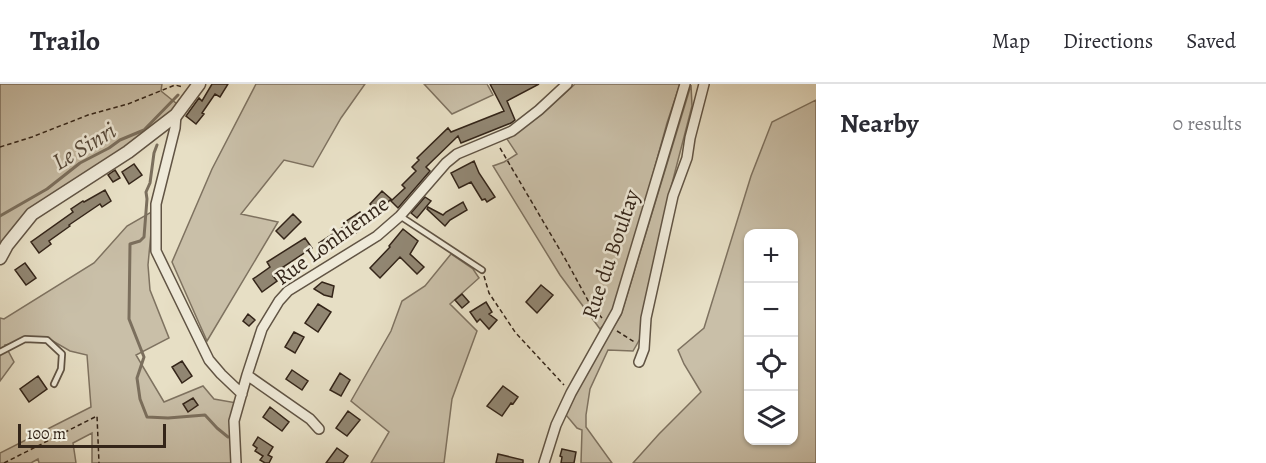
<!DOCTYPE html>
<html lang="en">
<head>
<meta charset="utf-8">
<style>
	:root { --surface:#fff; --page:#f2f2f3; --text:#2b2b33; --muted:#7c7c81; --line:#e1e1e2 }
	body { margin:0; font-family:Alegreya,serif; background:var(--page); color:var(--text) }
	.controls { position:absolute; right:18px; bottom:18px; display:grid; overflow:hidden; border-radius:12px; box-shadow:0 2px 4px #0004 }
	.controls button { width:54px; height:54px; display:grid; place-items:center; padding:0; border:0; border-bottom:2px solid var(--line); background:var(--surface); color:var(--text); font:30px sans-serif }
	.scale { position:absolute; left:18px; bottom:15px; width:148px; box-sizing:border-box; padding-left:6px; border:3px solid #342519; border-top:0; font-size:16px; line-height:21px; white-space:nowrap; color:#342519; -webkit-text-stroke:4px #efead9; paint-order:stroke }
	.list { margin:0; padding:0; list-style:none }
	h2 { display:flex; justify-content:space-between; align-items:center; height:78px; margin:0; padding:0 24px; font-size:26px }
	h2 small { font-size:20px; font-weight:400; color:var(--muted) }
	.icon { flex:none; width:33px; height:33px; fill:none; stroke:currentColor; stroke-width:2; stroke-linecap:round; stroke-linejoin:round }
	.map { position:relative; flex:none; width:816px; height:379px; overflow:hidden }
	header { display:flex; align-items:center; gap:36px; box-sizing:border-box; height:84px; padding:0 30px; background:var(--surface); border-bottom:2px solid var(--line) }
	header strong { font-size:28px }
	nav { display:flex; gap:33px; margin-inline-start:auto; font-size:21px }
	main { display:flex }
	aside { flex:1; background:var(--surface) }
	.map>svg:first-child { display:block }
	.green { fill:#c9bfa8; stroke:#7e7260; stroke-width:1.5; fill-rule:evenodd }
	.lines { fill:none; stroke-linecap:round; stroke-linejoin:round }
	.stream { stroke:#7b6f5d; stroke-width:3 }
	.building { fill:#918672; stroke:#342519; stroke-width:1.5 }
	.service-casing { stroke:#615444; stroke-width:8 }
	.minor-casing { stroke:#615444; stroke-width:12 }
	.tertiary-casing { stroke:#615444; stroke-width:15 }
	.path { stroke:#342519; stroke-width:1.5; stroke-dasharray:4.5 3; stroke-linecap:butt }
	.service { stroke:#efead9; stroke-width:4.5 }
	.minor { stroke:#efead9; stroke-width:9 }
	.tertiary { stroke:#efead9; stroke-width:12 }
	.labels { text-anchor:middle; stroke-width:5; stroke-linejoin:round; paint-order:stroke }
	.street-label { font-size:22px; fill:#342519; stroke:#efead9 }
	.water-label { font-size:24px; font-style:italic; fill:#574a3b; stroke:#efead9 }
</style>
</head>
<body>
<header>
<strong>Trailo</strong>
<nav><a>Map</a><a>Directions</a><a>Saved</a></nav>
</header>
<main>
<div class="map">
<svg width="816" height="379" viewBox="0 0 816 379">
	<rect width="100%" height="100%" fill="#e7dfc5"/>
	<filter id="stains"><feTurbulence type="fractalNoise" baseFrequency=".00333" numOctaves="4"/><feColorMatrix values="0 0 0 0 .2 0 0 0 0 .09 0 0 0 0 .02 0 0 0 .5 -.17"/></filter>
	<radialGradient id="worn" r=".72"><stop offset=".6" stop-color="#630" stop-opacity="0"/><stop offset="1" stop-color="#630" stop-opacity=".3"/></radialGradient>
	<!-- green -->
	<path class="green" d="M0 0H162L161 7 182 24 32 130 0 171Z
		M256 0H365L341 34 313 83 284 76 241 130 278 138 207 257 172 178 212 85Z
		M424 0H487L493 11 452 30Z
		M575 0H680L667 39 638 144 610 234 600 245 560 191 493 82 504 78 517 70 507 55 541 31Z
		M691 1 692 22 668 115 646 214 641 243V253L633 267 608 266 590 305 586 331V343L612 379H581L582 346 577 344 566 331 588 284 621 231Z
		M816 16V379H633L659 350 701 308 684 280 678 266 704 244 751 92 772 38ZM748 150H794V356H748Z
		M153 127 148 181 150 206 169 254 136 271 164 318 203 302 214 315 237 319 232 379H92V349L73 359 76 379H39L38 375 31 379H0V369L91 323 87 271 70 267 46 253 5 261 14 278 0 297V234L4 235 94 179 127 142Z
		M451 170 473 185 479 194 450 220 477 247 452 315 444 379H371L389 348 351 317 391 247 402 217 425 202Z"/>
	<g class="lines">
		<!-- stream -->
		<path class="stream" d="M157 61 154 69 150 99 146 108 147 115 144 153 140 157 130 160 129 235 144 273 137 294 140 315 147 333 168 334 205 331 217 344 228 353
			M0 132 47 105 80 79 109 64 120 56 144 46 178 11"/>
	</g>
	<!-- building -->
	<path class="building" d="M212 0H228L220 13 215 10 202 29 204 30 196 40 186 32 199 14 202 17Z
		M490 0H539L507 17 515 36 511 39 461 59 458 52 426 83 430 87 398 124 391 117 405 104 402 101 416 87 412 83 419 76 417 74 448 44 451 48 504 27Z
		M474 77 479 89 495 113 487 118 485 115 482 116 471 98 459 104 451 89Z
		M134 80 142 91 129 100 122 88Z
		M115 86 120 94 113 98 108 91Z
		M105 106 111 117 102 123 100 120 69 141 70 142 49 157 51 160 39 169 31 158 73 128 71 125 83 117 84 118Z
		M382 107 391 115 378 128 370 120Z
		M425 113 431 117 417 134 411 129Z
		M463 118 467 126 450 136 445 142 427 125 428 123 443 131 446 128Z
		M360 128 367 138 357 145 359 147 353 151 352 150 325 168 319 159 345 142V138Z
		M293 130 301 138 284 155 276 147Z
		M403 145 418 157 410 170 424 183 417 190 400 173 380 194 370 184 390 163 389 162Z
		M305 154 312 164 283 183 284 184 273 192 277 197 262 208 253 195 270 183 267 178Z
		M25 179 36 194 26 201 15 186Z
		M322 198 334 202 332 213 324 211 314 205Z
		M541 201 553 211 537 229 526 218Z
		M462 210 469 218 462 224 455 216Z
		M486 218 492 228 489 230 497 236 489 245 480 235 477 238 470 228Z
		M318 220 331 228 318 248 305 239Z
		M248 230 255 236 249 242 243 237Z
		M294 248 304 253 295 269 285 263Z
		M182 277 192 292 182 299 172 283Z
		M292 286 308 297 302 306 286 295Z
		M340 289 350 296 341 312 330 306Z
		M38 292 47 305 29 318 20 305Z
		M503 302 518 313 513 320 511 319 502 332 487 322Z
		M193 314 198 321 188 328 183 320Z
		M270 323 289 338 282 347 263 333Z
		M348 327 360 336 347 352 336 344Z
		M258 353 273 363 268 371 272 373 269 379H265L260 376 263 372 255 367 257 364 253 361Z
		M337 364 348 372 343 379H326Z
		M562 365 576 368 574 379H561L562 373 560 372Z
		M498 370 523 376V379H496Z"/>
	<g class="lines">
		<!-- service casing -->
		<g class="service-casing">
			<path id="service" d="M400 132 482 186
				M0 268 25 255 47 256 62 270 61 285 54 300"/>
		</g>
		<!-- minor casing -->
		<g class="minor-casing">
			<path id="minor" d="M176 31 175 44 156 120V167L209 276 221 290 242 310
				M639 278 644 265 646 234 673 112 687 74 690 54 704 0
				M247 291 310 335 319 345
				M236 379 234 337 247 291 262 245 279 217 288 207 377 152 400 132 446 79 457 70 512 47 539 26 567 0
				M544 379 556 341 571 309 617 227 685 0"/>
		</g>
		<!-- tertiary casing -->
		<g class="tertiary-casing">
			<path id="tertiary" d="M0 174 7 161 32 130 128 68 176 31 199 0"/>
		</g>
		<!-- path -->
		<path class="path" d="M0 63 32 53 88 31 128 20 175 1 183 3
			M500 64 567 178 591 222 602 234
			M484 192 489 209 515 248 564 301
			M617 247 636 259
			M4 379 97 332 99 379"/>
		<!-- service -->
		<use href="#service" class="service"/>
		<!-- minor -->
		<use href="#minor" class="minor"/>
		<!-- tertiary -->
		<use href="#tertiary" class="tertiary"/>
	</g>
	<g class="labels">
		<!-- street labels -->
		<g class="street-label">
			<text transform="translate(331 156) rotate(-36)" y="8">Rue Lonhienne</text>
			<text transform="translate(610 170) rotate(-71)" y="8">Rue du Boultay</text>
		</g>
		<!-- water labels -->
		<g class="water-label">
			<text transform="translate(84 62) rotate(-31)" y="8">Le Sinri</text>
		</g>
	</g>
	<rect width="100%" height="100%" filter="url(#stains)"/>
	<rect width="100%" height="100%" fill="url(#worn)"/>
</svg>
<div class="controls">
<button>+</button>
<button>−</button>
<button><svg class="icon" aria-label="locate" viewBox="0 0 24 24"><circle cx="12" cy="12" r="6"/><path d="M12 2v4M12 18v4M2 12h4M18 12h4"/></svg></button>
<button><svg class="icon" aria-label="layers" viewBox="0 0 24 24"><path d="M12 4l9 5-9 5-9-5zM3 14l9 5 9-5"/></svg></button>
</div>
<div class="scale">100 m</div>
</div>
<aside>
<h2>Nearby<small>0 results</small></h2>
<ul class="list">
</ul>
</aside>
</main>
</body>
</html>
